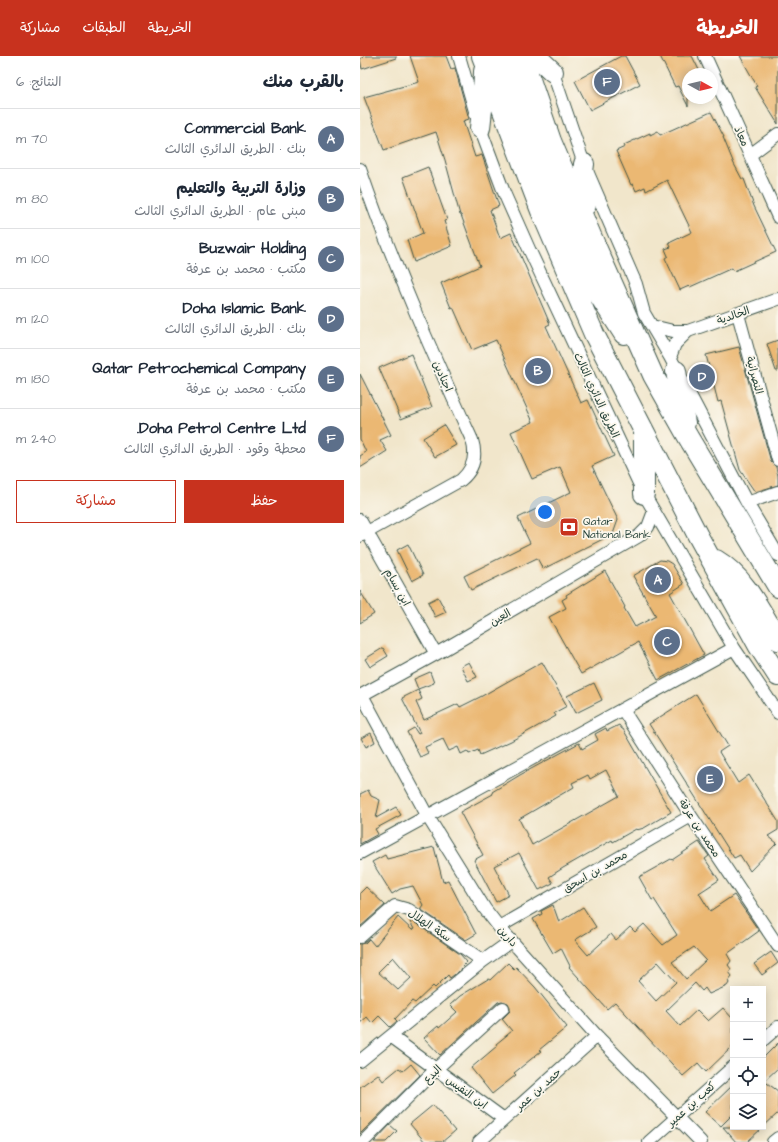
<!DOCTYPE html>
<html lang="ar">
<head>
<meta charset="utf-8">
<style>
	:root { --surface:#fff; --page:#f2f2f3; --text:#1f2937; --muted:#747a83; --line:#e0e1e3; --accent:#c8321e }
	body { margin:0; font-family:"Architects Daughter","Playpen Sans Arabic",sans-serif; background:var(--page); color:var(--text); direction:rtl }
	.controls { position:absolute; right:12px; bottom:12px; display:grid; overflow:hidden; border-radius:0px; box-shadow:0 2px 10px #0003 }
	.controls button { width:36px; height:36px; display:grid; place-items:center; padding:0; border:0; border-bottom:1px solid var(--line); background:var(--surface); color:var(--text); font:20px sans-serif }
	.compass { position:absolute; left:322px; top:12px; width:36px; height:36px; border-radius:50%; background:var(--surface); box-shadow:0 2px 10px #0003; rotate:98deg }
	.you { position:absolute; left:185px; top:456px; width:14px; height:14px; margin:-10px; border:3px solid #fff; border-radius:50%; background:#1a73e8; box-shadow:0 0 0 6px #1a73e833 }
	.badge { display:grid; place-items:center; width:26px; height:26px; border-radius:50%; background:var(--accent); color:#fff; font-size:13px; font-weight:700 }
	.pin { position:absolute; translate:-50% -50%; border:2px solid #fff; box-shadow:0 1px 4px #0006 }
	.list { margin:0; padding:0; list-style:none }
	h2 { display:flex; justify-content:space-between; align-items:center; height:52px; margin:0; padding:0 16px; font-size:17px }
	h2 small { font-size:13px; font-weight:400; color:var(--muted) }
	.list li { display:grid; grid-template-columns:26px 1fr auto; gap:12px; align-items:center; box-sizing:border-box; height:60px; padding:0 16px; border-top:1px solid var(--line) }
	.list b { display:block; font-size:15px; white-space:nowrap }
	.list p { margin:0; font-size:13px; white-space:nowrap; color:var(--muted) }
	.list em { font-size:13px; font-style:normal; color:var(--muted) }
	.actions { display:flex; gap:8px; padding:12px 16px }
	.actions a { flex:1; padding:9px 0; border:1px solid var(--accent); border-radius:0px; text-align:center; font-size:14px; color:var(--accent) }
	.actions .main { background:var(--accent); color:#fff }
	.icon { flex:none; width:22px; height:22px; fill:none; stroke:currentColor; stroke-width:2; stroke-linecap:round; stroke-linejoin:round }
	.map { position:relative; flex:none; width:418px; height:1086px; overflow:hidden; direction:ltr }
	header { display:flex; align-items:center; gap:24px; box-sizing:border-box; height:56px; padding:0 20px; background:var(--accent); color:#fff }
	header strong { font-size:19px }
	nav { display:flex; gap:22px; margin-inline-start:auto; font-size:14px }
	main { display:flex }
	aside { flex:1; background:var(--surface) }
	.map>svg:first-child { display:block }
	.building { fill:#ebb873; fill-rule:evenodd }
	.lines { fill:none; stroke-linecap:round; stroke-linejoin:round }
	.minor-casing { stroke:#3e564b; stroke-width:14 }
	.trunk-casing { stroke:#3e564b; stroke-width:22 }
	.minor { stroke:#fff; stroke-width:12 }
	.trunk { stroke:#fff; stroke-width:20 }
	.labels { text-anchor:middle; stroke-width:3.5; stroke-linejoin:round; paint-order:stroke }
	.street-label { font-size:11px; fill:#1f3d34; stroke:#fbf7ec }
	.poi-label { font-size:11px; fill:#1f3d34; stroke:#fbf7ec; text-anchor:start }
</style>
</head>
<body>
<header>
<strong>الخريطة</strong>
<nav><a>الخريطة</a><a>الطبقات</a><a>مشاركة</a></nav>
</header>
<main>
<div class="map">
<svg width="418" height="1086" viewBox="0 0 418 1086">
	<rect width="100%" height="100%" fill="#fbf7ec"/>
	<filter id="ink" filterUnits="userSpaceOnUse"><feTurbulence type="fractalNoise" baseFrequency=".025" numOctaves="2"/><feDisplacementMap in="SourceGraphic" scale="8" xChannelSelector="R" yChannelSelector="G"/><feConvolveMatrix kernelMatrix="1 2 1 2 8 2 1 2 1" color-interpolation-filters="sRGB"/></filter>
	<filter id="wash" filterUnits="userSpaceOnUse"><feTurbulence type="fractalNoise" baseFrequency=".012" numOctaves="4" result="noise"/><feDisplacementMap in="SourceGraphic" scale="16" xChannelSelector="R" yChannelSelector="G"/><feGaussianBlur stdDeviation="0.9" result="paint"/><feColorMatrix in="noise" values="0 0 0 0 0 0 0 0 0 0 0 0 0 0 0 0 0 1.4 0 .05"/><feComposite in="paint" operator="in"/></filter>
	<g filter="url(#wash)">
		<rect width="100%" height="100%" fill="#f1e6cb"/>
		<g id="blocks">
			<!-- building -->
			<path class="building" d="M5 0H36V2L2 13 0 3Z
				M50 0H86L91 13 95 12 109 63 103 65 115 101 122 99 139 150 130 154 140 182 151 177 190 268 186 270 221 347 228 344 254 400 232 410 258 464 253 478 183 513 177 502 111 534 104 520 170 487 158 462 211 436 200 411 172 423 151 376 173 366 136 284 112 294 93 251 91 252 81 227 120 210 101 159H100L85 104 76 76 24 94 4 41 59 26Z
				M261 0H265L280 28 230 54 215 25Z
				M300 0H332L341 18H328V50L318 30 315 31Z
				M380 0H418V68L395 31 397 30Z
				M351 56 364 81H363L374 108 382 123H384L394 150 416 196 374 215 372 212 330 231 329 230 320 234 305 202 308 200 305 193 311 191 309 187 332 176 307 124 286 135 285 131 276 135 273 128 271 129 256 95 265 91 264 89 290 77V79L298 75 300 79Z
				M68 111 87 164 84 165 92 190 54 206 47 184 63 177 43 121Z
				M418 284V315H416L407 288Z
				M379 291 411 406 416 411 418 420V429L395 436 380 414 361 345 358 346 346 299Z
				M51 298 72 351 41 363 19 312Z
				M0 318 31 379 20 384 27 395 0 412V400L6 396 0 383Z
				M84 369 96 389 75 401 63 382Z
				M48 488 63 519 52 525 37 494Z
				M300 504 307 505 312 508 324 528 310 537 344 599 298 624 278 586 221 618 189 561 206 552 202 544 207 541 206 539 245 515 265 551 264 552 275 571 296 560 273 520Z
				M0 535 14 558 0 567Z
				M78 541 86 556 75 561 68 546Z
				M23 592 28 600 10 611 5 603Z
				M109 606 117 621 108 625 101 610Z
				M182 606 207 650 194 657 196 660 151 685 120 699 118 694 109 698 107 695 101 698 98 691 89 695 83 683 65 691 68 697 60 701 47 676 54 672 58 678 60 677 42 642 58 634 62 643 56 646 64 664 98 648 100 651 122 640Z
				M70 616 74 627 58 633 54 623Z
				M234 627 242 644 216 657 207 640Z
				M336 638 368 690 359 696 378 727 389 719 418 765V774L408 780 417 787 390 815 380 799 374 802 289 668Z
				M259 669 262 673H263L311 756 284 772 277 774 276 773 253 786 252 784 203 812 189 821 193 827 179 834 159 797 134 810 149 839 136 846 114 804 123 799 100 756 133 738 132 736 160 719 208 693 219 687 222 693 238 684 235 678 246 672 247 675ZM246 714 259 740 172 789 159 763 214 731 212 727 228 719 230 723Z
				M11 677 15 686 6 691 1 682Z
				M8 734 11 740 20 744 16 762 36 751 41 759 15 773 18 778 0 788V738Z
				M339 786 349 800 345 803 359 824 339 837 350 855 374 839 399 875 367 898 371 905 368 909 371 913 369 916 372 920 368 925 369 927 367 930 349 938 345 932 342 935 335 927 306 955 320 970 337 954 348 965 363 952 373 963V990L346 1016 338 1007 323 1020 255 946 247 953 209 911 210 910 201 892 193 897 173 863 182 858 181 855 193 849 199 866 223 851 236 871 215 884 228 899 251 878 256 884 270 871 275 876 284 868 303 889 317 879 294 843 292 844 279 821 311 803 312 804ZM334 891 346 904 326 923 312 906ZM298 906 316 926 296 945 278 925Z
				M74 791 83 826 88 824 116 878 106 884 60 853 63 849 53 830 40 833 32 838 12 806 25 799 27 803Z
				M6 831 25 849 0 871V837Z
				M38 861 52 874 54 873 50 866 51 864 100 898 107 906 101 912 102 913 90 922 88 919 75 932 73 930 55 947 52 945 35 963 37 965 30 971 19 960 12 967 7 961 0 967V888L5 887 9 883 15 890ZM33 901 51 922 38 934 18 916Z
				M411 896 418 907 402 919 394 908Z
				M148 907 154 913 156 911 175 931 207 971 179 994 181 995 154 1017 156 1019 132 1038 111 1012 137 990 136 988 152 975 142 963 150 955V951L148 947 142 945 138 946 80 999 64 982 78 970 79 972 97 956 90 949 100 940 128 923 130 924Z
				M418 987V1012L404 1025 418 1035V1057L387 1086H376L363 1071H403V1002Z
				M51 1008 60 1019 0 1078V1031L18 1018 23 1025 39 1012 43 1015Z
				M373 1029V1058L361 1070 345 1056Z
				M73 1049 95 1075 82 1086H65L50 1068Z
				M30 1069 37 1075 26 1086H14Z"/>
		</g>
	</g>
	<g filter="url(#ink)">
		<use href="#blocks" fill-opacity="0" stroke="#3e564b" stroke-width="1"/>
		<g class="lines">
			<!-- minor casing -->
			<g class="minor-casing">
				<path id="minor" d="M99 0 120 72 145 139 169 193 284 438 374 592 418 657
					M345 0 418 161
					M191 11 224 108 276 228 284 257 310 301 387 447 418 499
					M390 99 418 78
					M0 113C32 206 71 294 112 384 117 400 114 413 101 424L0 480
					M378 258 418 404
					M292 270 313 275H328L418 243
					M310 301 315 288 328 275
					M387 447 418 436
					M0 464 76 598
					M2 639 68 761 125 853 139 871 237 980 341 1086
					M0 640 76 598 279 480 288 471 294 455
					M263 654 331 760 418 890
					M0 797 374 592
					M139 871 331 760
					M0 881 35 850 49 854 123 905
					M32 981 144 1063
					M403 984 418 971
					M0 1005 123 905 151 885
					M3 1086 76 1013 143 952
					M119 1086 237 980
					M289 1086 373 1011
					M413 1086 418 1082"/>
			</g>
			<!-- trunk casing -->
			<g class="trunk-casing">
				<path id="trunk" d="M122 0 181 155 234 278 338 480 398 589 418 620
					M142 0 181 107 222 207 237 236 264 278
					M162 0 191 85 232 182 293 319 328 381 418 531
					M176 0 193 16
					M120 72 123 45 124 15
					M224 108 222 123 226 149
					M316 315 325 367
					M284 379V438
					M356 504C385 521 401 556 418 584"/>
			</g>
			<!-- minor -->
			<use href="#minor" class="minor"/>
			<!-- trunk -->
			<use href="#trunk" class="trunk"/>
		</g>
	</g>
	<!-- icons -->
	<defs>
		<g id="bank-square" transform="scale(1)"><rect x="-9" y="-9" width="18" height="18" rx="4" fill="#c8321e" stroke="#fbf7ec"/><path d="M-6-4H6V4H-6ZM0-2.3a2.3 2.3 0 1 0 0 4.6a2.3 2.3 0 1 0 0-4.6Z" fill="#fff"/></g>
	</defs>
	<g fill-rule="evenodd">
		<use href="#bank-square" x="209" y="471"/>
	</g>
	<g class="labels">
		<!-- street labels -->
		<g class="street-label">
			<text transform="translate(382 80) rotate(65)" y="4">معاذ</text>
			<text transform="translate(373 259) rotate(-19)" y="4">الخالدية</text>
			<text transform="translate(395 319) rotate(75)" y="4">النصرانية</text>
			<text transform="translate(83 320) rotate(66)" y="4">اجنادين</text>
			<text transform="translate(237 339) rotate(65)" y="4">الطريق الدائري الثالث</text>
			<text transform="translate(38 531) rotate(61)" y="4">ابن بسام</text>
			<text transform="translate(140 561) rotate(-30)" y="4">العين</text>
			<text transform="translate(340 772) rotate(57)" y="4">محمد بن عرفة</text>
			<text transform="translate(235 815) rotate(-30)" y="4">محمد بن اسحق</text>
			<text transform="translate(70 869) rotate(34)" y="4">سكة الهلال</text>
			<text transform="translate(148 880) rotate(48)" y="4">دارين</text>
			<text transform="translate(72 1018) rotate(-45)" y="4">البدع</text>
			<text transform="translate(178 1033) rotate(-42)" y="4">حمد بن عمر</text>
			<text transform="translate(107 1036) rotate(36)" y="4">ابن النفيس</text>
			<text transform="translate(331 1048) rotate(-42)" y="4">كعب بن عمير</text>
		</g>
		<!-- poi labels -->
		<g class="poi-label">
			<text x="223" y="469">Qatar<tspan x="223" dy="13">National Bank</tspan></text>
		</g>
	</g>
</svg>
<div class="controls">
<button>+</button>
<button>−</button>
<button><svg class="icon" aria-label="locate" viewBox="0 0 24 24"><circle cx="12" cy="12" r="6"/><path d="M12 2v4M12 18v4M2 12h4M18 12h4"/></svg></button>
<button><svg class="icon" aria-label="layers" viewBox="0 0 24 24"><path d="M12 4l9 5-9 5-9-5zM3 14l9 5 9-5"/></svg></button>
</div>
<svg class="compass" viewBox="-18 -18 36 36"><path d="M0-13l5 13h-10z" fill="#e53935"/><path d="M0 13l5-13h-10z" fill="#747a83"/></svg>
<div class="you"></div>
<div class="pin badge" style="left:298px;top:524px;background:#5c6f8a">A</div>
<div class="pin badge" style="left:178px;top:315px;background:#5c6f8a">B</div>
<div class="pin badge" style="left:307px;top:586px;background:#5c6f8a">C</div>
<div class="pin badge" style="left:342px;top:321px;background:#5c6f8a">D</div>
<div class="pin badge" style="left:350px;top:723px;background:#5c6f8a">E</div>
<div class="pin badge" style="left:247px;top:26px;background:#5c6f8a">F</div>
</div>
<aside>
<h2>بالقرب منك<small>النتائج: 6</small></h2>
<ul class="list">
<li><span class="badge" style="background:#5c6f8a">A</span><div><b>Commercial Bank</b><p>بنك · الطريق الدائري الثالث</p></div><em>70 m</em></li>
<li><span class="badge" style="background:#5c6f8a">B</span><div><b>وزارة التربية والتعليم</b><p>مبنى عام · الطريق الدائري الثالث</p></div><em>80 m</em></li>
<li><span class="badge" style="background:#5c6f8a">C</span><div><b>Buzwair Holding</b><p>مكتب · محمد بن عرفة</p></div><em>100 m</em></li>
<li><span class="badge" style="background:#5c6f8a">D</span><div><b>Doha Islamic Bank</b><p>بنك · الطريق الدائري الثالث</p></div><em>120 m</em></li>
<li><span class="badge" style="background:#5c6f8a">E</span><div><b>Qatar Petrochemical Company</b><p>مكتب · محمد بن عرفة</p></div><em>180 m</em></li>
<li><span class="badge" style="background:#5c6f8a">F</span><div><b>Doha Petrol Centre Ltd.</b><p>محطة وقود · الطريق الدائري الثالث</p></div><em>240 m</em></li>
</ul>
<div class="actions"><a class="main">حفظ</a><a>مشاركة</a></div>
</aside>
</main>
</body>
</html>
